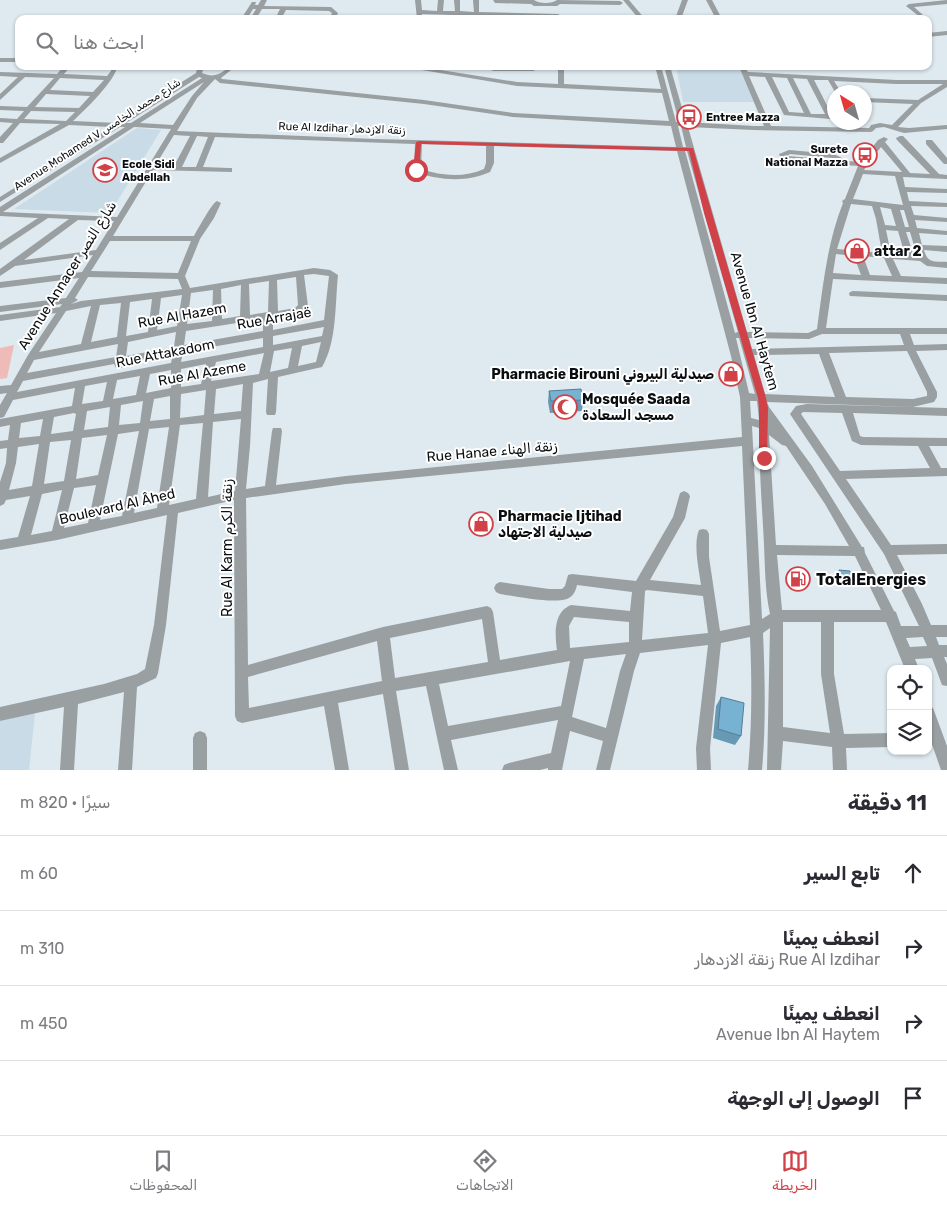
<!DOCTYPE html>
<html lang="ar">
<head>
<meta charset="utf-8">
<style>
	:root { --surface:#fff; --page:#f2f2f3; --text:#2b2b33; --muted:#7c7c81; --line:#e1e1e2; --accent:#d14148 }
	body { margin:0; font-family:Rubik,Vazirmatn,sans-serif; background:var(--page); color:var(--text); direction:rtl }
	.controls { position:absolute; right:15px; bottom:15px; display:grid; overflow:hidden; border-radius:10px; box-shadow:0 1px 4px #0004 }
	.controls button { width:45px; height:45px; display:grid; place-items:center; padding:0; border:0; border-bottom:1px solid var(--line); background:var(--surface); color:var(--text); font:25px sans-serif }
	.compass { position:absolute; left:827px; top:85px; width:45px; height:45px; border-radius:50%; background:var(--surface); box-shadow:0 1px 4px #0004; rotate:323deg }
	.stop { position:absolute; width:15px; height:15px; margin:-11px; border:4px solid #d14148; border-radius:50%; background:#fff }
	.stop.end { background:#d14148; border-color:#fff; box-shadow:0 1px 5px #0008 }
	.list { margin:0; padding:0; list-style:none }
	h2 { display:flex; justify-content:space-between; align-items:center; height:65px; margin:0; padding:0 20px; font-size:21px }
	h2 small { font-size:16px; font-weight:400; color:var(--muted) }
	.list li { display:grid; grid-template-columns:32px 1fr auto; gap:15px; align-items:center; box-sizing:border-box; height:75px; padding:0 20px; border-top:1px solid var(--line) }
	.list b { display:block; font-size:19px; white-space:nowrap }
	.list p { margin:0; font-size:16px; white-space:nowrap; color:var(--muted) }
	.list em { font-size:16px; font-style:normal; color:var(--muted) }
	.icon { flex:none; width:28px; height:28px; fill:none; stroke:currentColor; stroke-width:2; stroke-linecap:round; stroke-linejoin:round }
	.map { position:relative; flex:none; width:947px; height:770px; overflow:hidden; direction:ltr }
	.search { position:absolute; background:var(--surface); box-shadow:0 1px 4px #0004; left:15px; right:15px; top:15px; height:55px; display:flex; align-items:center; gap:12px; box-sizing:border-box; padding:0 18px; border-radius:10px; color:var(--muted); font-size:19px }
	.sheet { height:365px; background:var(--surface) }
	nav { display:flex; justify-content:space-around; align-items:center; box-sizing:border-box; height:70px; border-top:1px solid var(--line); background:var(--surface); font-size:14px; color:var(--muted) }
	nav a { display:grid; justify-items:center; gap:2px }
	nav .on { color:var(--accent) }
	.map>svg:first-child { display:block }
	.built { fill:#c9dbe6 }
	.green { fill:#eebbb8 }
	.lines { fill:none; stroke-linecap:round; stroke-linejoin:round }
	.minor { fill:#9a9fa2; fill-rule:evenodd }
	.wall { fill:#6799b5 }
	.building { fill:#78b2d3; stroke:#547d94 }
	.route { fill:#d14148 }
	.labels { text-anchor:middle; stroke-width:4; stroke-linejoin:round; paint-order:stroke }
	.far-poi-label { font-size:11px; font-weight:bold; fill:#0b0e10; stroke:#fff; text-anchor:start }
	.far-street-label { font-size:11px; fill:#0b0e10; stroke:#fff }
	.poi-label { font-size:14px; font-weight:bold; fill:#0b0e10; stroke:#fff; text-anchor:start }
	.street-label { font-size:14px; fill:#0b0e10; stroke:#fff }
	.near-poi-label { font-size:16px; font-weight:bold; fill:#0b0e10; stroke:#fff; text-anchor:start }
</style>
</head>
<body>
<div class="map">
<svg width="947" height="770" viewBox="0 0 947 770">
	<rect width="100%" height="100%" fill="#dee9f0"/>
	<!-- built -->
	<path class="built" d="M676 66H739L754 102H683Z
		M137 128 161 130 110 213 14 209Z
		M35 713 29 770H0V721Z"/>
	<!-- green -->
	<path class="green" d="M14 345 7 378 0 379V348Z"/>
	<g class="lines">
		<!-- minor -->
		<path class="minor" d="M261 0H267L264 6 331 7 338 13 335 19H329L332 13 329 11 286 10 281 19H275L280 9H262L256 19H250L256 9H253L247 19H241L252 2H256L255 5H258Z
			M415 0H421L422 10 437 11 438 0H444L443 11H455L454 0H460V11L474 12 473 0H479V12L558 14 561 16 558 18 480 15V19H474V15H461V19H455V15L422 14 423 19H417Z
			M493 0H534C539 4 552 4 557 0L620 1 623 3 620 5 560 4 557 6H534L531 4 495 3Z
			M623 0H629L645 19H639Z
			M682 0H688L681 19H675Z
			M706 0H712L722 19H716Z
			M947 0V4L914 7 923 15 920 17 906 6 909 4Z
			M947 31V35L928 37V33Z
			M0 58H19V62H0Z
			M64 66H71L64 74 107 76 111 71V66H117C117 79 84 111 73 121L117 123 196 73 197 69 201 66H209L203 70 202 73C211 77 218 76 225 70L223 66H229L231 70 221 78 222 79 424 100 513 113 669 121 662 93 517 86 398 66H415L517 82 558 84V66H564V84L661 89 655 66H661L676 122H679L664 66H670L686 122 754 126H764L740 69 743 67 745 68 748 72 896 80H947V87L921 103 898 127 909 128 947 125V129L904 133 884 127 876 128 873 131 871 132 754 130 688 127 747 332 808 333 817 329C823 286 827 243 843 203L842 201 845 199 858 166 790 161 781 159 779 154 789 150 834 154 848 161 861 162 878 140 884 137 888 139 885 142 910 173 930 174 897 140 896 138 900 136H903L939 174 947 175V179L903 177 905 187 947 189V193L907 192 909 201 947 203V207L911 206 914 215 947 218V222L915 220 917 228 947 231V235L919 233 922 245 947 246V252L924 250C928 264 934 261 947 262V268L927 266 920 261 893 259 901 276 947 278V284L833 279 826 328H947V334H910L914 345 947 344V350L916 351 937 392V397L934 402 913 407 767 402 769 407 812 466 862 547H864L865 553 894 611 896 612 901 626H919L884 554 790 414 796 406 807 404 947 408V416L853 413 860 436 863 437 947 438V446H929L941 468H947V476L846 479 891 545 947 544V554L897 555 922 604 931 625H947V637H936L939 645H947V657H944L947 664V686L942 685 932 658 915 659 919 669H905L886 622H834V674L844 734 891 733V747L846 748 847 770H833L832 747 783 741 781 770H767L770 628 763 633C765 679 766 724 762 770H748C752 725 752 682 750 637L721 643 710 748 711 770H697L696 748 708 645 640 653 634 671 610 770H596L603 741 570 731 562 770H548V768L540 770H502L504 765 509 763 551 753 558 720 451 740 458 770H444L426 686 396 691 409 770H395L383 694 338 703 349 770H335L324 706 242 723 237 721 235 716 234 500 178 513 166 625 158 673 156 678 137 687 132 770H118L124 692 78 704 74 770H60L64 707 0 721V707L104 684 137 674 145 669 154 625 167 515 57 540 0 550V540L18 537 30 496 6 500 4 504 0 506V482L6 463 7 448 0 449V441L8 440 10 425 0 427V419L72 406 75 388 13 400 4 417 0 418V405L7 393 0 394V386L11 385 28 355 56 313 0 321V315L60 307 62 304 0 312V306L66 298 79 278 0 288V282L82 272 93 255 15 266 0 276V269L69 219 48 218 0 250V243L38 218 0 216V207L125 127H120L0 202V197L111 127 69 125 0 163V158L60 124 20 123 3 143H0V137L13 123 0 122V118L17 119 24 111 0 110V106L27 107 54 78 25 77 0 100V94L18 77 0 76V72L57 74ZM749 76 765 77 784 115 830 119H834V115H832L814 80H828L835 92H841L834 81 896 84H943L918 100 864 98V102L913 104 892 125 880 123 871 125 869 128 771 126ZM199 77 202 78 131 123H126ZM772 77 787 78 804 113 789 112ZM60 78 104 80 93 92 50 90ZM793 78 807 79 825 114H811ZM215 79 220 83 424 104 513 117 671 126 676 147 375 139 177 131 197 98ZM204 82 192 96 173 125 140 123ZM46 94 90 96 79 108 35 107ZM31 111 75 112 66 121 24 119ZM678 126H681L686 147H683ZM134 127 171 129 117 217 3 212ZM174 135 190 136 174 166H155ZM197 136 208 137 196 167H182ZM215 137 415 144 414 172C440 180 465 183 490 172L494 163V146L677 151 731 356 740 397 742 437 346 476 276 485 282 431 281 428H273L272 431 265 486 246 489 250 446 253 383 268 379 266 412 267 415H275L276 412 278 377 322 367C337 342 335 304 338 275L330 270 314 268 190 288 185 276 200 239 214 218 221 203 217 201C212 203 198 229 194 236H113L153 170 232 172V168H229L203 167ZM422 144 486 146V163L484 169C464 178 442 176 421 169ZM881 147 902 172 864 170 867 165ZM685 151H687L738 332 735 333ZM790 154 832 158 836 160 787 156ZM863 174 895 176 903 205 853 199ZM851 204 872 206 876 219 882 253 837 249ZM880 207 891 209 896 226 885 225ZM900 210H904L909 227H905ZM78 220 114 221 96 250 24 260ZM886 230 898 231 905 255 891 254ZM906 232H910L917 256H914ZM110 241H191L178 273 91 271ZM836 254 854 256 861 275 833 273ZM863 256 884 258 892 276 870 275ZM314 274 329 276 324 320 273 330V318C285 316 299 317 308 306L304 275ZM88 277 178 279 182 289 81 301 71 304 78 300 75 298ZM296 277 298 305 295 308 278 311 277 280ZM269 281 268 312 250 315 249 284ZM241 285 240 316 222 319 221 289ZM213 290 212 321 187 324 191 293ZM182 295 177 326 157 330 161 298ZM152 299 148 332 126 336 130 302ZM121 303 117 337 91 342 100 305ZM91 306 81 344 39 352 66 311ZM263 319V331L184 345 186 331ZM324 327 322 336 273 345V336ZM176 332 174 347 126 356 128 342ZM822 334H900L904 345 752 349 749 338 809 339ZM263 338V347L181 362 183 352ZM736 338H739L755 394 749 393ZM321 342 316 362 298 366 302 346ZM118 344 116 357 27 373 34 360ZM292 348 288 368 270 372 274 351ZM907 351 927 392V396L913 399 846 397 829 353ZM264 353 259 374 211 381 216 362ZM173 354 171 363 17 392 23 381 114 364 116 368H122L124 363ZM819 354 835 397 765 394 754 355ZM206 364 201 384 181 387V369ZM171 370V388L146 393 150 374ZM140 376 136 395 113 399 117 380ZM107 382 103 401 82 404 85 386ZM243 384 241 411 214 414 216 389ZM206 390 204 415 180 418 181 394ZM170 396V419L150 421 154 399ZM143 401 140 423 119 425 121 405ZM750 401H757L759 420 751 418ZM110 407 108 427 84 430 87 411ZM803 412 842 413 852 441 861 445 918 446 930 468 840 471 801 414ZM74 413 76 414 73 431 51 434 54 417ZM43 419 40 436 19 438 21 423ZM241 419 235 491 208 497 213 422ZM203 423 196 499 169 505 180 425ZM752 426 759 428C759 467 762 505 764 544 765 567 765 591 770 614L762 619ZM169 427 157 508 134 513 149 429ZM139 431 122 516 100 520 118 434ZM107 435 98 475 76 479 82 438ZM769 435 782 445 786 446 825 504 849 546 776 545ZM71 440 64 481 44 484 50 442ZM39 444 32 486 9 490 16 463 18 447ZM742 446 750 625 720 631 709 557V534L707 530 703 529 699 530C693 544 699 570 701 585L650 580 685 518 690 496 688 493 684 491 680 493 673 517 636 581 572 574 568 575 565 586 562 589H549L500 582 496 584 494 588 496 592 500 594C514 596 557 605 569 598 574 595 576 590 577 585L632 592 630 611 571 605C553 612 555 635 557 650L500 660 493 612 491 608 487 606 383 627 248 665 246 498 346 484ZM96 485 88 523 64 528 74 488ZM62 490 52 531 31 535 42 494ZM777 555 855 556 881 610H782ZM647 590 703 596 708 633 642 640 645 591ZM574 617 629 622V642L570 648 569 626ZM482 619 488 662 395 678 390 638ZM783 622H821V674L830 733 783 727ZM923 637 927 646 910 647 906 638ZM377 641 382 681 249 708 248 677ZM626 654 620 671 606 728 572 717 584 659ZM570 661 561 706 448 726 439 684Z
			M530 66H536L534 71H493L490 69 493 67 529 68Z
			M926 140H932L947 158V164H944L926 144Z
			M853 291 947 295V301L850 296 849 294 850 292Z
			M928 706 933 708 947 746V770H941L928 733Z
			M200 731 205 733 207 738V770H193V738L195 733Z"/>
	</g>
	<!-- wall -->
	<path class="wall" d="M549 391 583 400 582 411 550 413 548 402Z
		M792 570 807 581 805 585H794L791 573Z
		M839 570 854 582 852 585H840L837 574Z
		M721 697 741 736 735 745 713 738 716 706Z"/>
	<!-- building -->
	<path class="building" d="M581 389 583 400 551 401 549 391Z
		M792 570H803L807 581H796Z
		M839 570 850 571 854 582 842 581Z
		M721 697 744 703 741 736 718 729Z"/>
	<!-- route -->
	<path class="route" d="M419 141 693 148 766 398 768 408 767 461 764 462 759 458V408L758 398 704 213 689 151 421 144 419 170 416 171 413 170 416 142Z"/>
	<!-- icons -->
	<defs>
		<g id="bus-ring" transform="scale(1.25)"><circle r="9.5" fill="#fff" stroke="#d14148" stroke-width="1.5"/><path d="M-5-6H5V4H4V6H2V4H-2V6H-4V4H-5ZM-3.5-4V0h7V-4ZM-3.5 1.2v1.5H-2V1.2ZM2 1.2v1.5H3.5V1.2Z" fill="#d14148"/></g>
		<g id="school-ring" transform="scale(1.25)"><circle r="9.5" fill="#fff" stroke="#d14148" stroke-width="1.5"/><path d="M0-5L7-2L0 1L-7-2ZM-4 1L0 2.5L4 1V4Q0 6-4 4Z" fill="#d14148"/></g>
		<g id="shop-ring" transform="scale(1.25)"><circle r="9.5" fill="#fff" stroke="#d14148" stroke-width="1.5"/><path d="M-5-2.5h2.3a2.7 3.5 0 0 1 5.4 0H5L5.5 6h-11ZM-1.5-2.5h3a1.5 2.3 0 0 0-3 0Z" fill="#d14148"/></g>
		<g id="mosque-ring" transform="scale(1.25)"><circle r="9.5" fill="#fff" stroke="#d14148" stroke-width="1.5"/><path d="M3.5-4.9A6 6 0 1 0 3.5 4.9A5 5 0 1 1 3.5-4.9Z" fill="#d14148"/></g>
		<g id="fuel-ring" transform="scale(1.25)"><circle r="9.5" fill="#fff" stroke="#d14148" stroke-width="1.5"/><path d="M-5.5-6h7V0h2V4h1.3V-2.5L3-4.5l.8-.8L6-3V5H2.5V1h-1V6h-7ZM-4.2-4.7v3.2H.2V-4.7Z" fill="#d14148"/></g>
	</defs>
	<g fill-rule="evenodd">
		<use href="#bus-ring" x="689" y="117"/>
		<use href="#bus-ring" x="865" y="155"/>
		<use href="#school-ring" x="105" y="170"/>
		<use href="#shop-ring" x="857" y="251"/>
		<use href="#shop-ring" x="731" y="374"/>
		<use href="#mosque-ring" x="565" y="407"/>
		<use href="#shop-ring" x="481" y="524"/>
		<use href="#fuel-ring" x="798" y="579"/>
	</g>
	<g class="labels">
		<!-- far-poi labels -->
		<g class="far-poi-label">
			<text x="706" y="121">Entree Mazza</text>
			<text x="848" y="153" text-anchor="end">Surete<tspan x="848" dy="13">National Mazza</tspan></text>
			<text x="122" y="168">Ecole Sidi<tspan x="122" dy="13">Abdellah</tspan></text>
		</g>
		<!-- far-street labels -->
		<g class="far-street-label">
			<text transform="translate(342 128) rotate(2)" y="4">Rue Al Izdihar زنقة الازدهار</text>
			<text transform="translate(97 134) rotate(-33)" y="4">Avenue Mohamed V شارع محمد الخامس</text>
		</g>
		<!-- poi labels -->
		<g class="poi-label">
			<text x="874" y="256">attar 2</text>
			<text x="714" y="379" text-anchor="end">Pharmacie Birouni صيدلية البيروني</text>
			<text x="582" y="404">Mosquée Saada<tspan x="582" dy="16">مسجد السعادة</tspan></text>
			<text x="498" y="521">Pharmacie Ijtihad<tspan x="498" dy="16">صيدلية الاجتهاد</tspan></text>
		</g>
		<!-- street labels -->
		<g class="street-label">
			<text transform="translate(67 275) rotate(-58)" y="5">Avenue Annacer شارع النصر</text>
			<text transform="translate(182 315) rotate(-10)" y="5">Rue Al Hazem</text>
			<text transform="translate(274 318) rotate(-10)" y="5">Rue Arrajaë</text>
			<text transform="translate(755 321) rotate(74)" y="5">Avenue Ibn Al Haytem</text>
			<text transform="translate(165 353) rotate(-11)" y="5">Rue Attakadom</text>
			<text transform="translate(202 373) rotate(-10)" y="5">Rue Al Azeme</text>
			<text transform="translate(492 451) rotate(-5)" y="5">Rue Hanae زنقة الهناء</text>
			<text transform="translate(117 506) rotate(-13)" y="5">Boulevard Al Âhed</text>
			<text transform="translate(227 548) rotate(-90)" y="5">Rue Al Karm زنقة الكرم</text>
		</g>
		<!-- near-poi labels -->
		<g class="near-poi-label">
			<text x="816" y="585">TotalEnergies</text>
		</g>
	</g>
</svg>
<div class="controls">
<button><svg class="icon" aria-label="locate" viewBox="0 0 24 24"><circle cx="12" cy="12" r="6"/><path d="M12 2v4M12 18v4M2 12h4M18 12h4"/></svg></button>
<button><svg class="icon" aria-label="layers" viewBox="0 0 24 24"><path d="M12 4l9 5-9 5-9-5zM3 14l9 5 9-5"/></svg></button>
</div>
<svg class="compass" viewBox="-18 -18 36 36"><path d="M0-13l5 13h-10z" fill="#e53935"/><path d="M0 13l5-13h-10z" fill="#7c7c81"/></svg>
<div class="stop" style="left:416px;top:170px"></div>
<div class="stop end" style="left:764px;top:458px"></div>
<div class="search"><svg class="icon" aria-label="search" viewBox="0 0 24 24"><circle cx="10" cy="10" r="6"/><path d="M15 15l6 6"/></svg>ابحث هنا</div>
</div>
<section class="sheet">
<h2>11 دقيقة<small>سيرًا · 820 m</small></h2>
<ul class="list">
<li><svg class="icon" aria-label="ahead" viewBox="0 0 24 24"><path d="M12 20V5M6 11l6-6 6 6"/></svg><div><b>تابع السير</b></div><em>60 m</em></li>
<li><svg class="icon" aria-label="right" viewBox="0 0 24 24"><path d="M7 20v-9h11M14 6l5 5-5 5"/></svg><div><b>انعطف يمينًا</b><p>Rue Al Izdihar زنقة الازدهار</p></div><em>310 m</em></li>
<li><svg class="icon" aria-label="right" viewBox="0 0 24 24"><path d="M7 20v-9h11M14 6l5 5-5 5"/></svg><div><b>انعطف يمينًا</b><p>Avenue Ibn Al Haytem</p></div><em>450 m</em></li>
<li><svg class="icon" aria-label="arrive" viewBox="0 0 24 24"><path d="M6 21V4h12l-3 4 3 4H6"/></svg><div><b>الوصول إلى الوجهة</b></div></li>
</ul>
</section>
<nav>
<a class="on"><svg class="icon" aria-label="map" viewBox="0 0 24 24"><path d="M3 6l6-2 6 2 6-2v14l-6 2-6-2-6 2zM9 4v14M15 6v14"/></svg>الخريطة</a>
<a><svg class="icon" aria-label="directions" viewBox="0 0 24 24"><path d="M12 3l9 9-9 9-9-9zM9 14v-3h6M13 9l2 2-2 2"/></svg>الاتجاهات</a>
<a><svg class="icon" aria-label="saved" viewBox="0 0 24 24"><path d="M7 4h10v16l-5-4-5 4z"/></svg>المحفوظات</a>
</nav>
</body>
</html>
